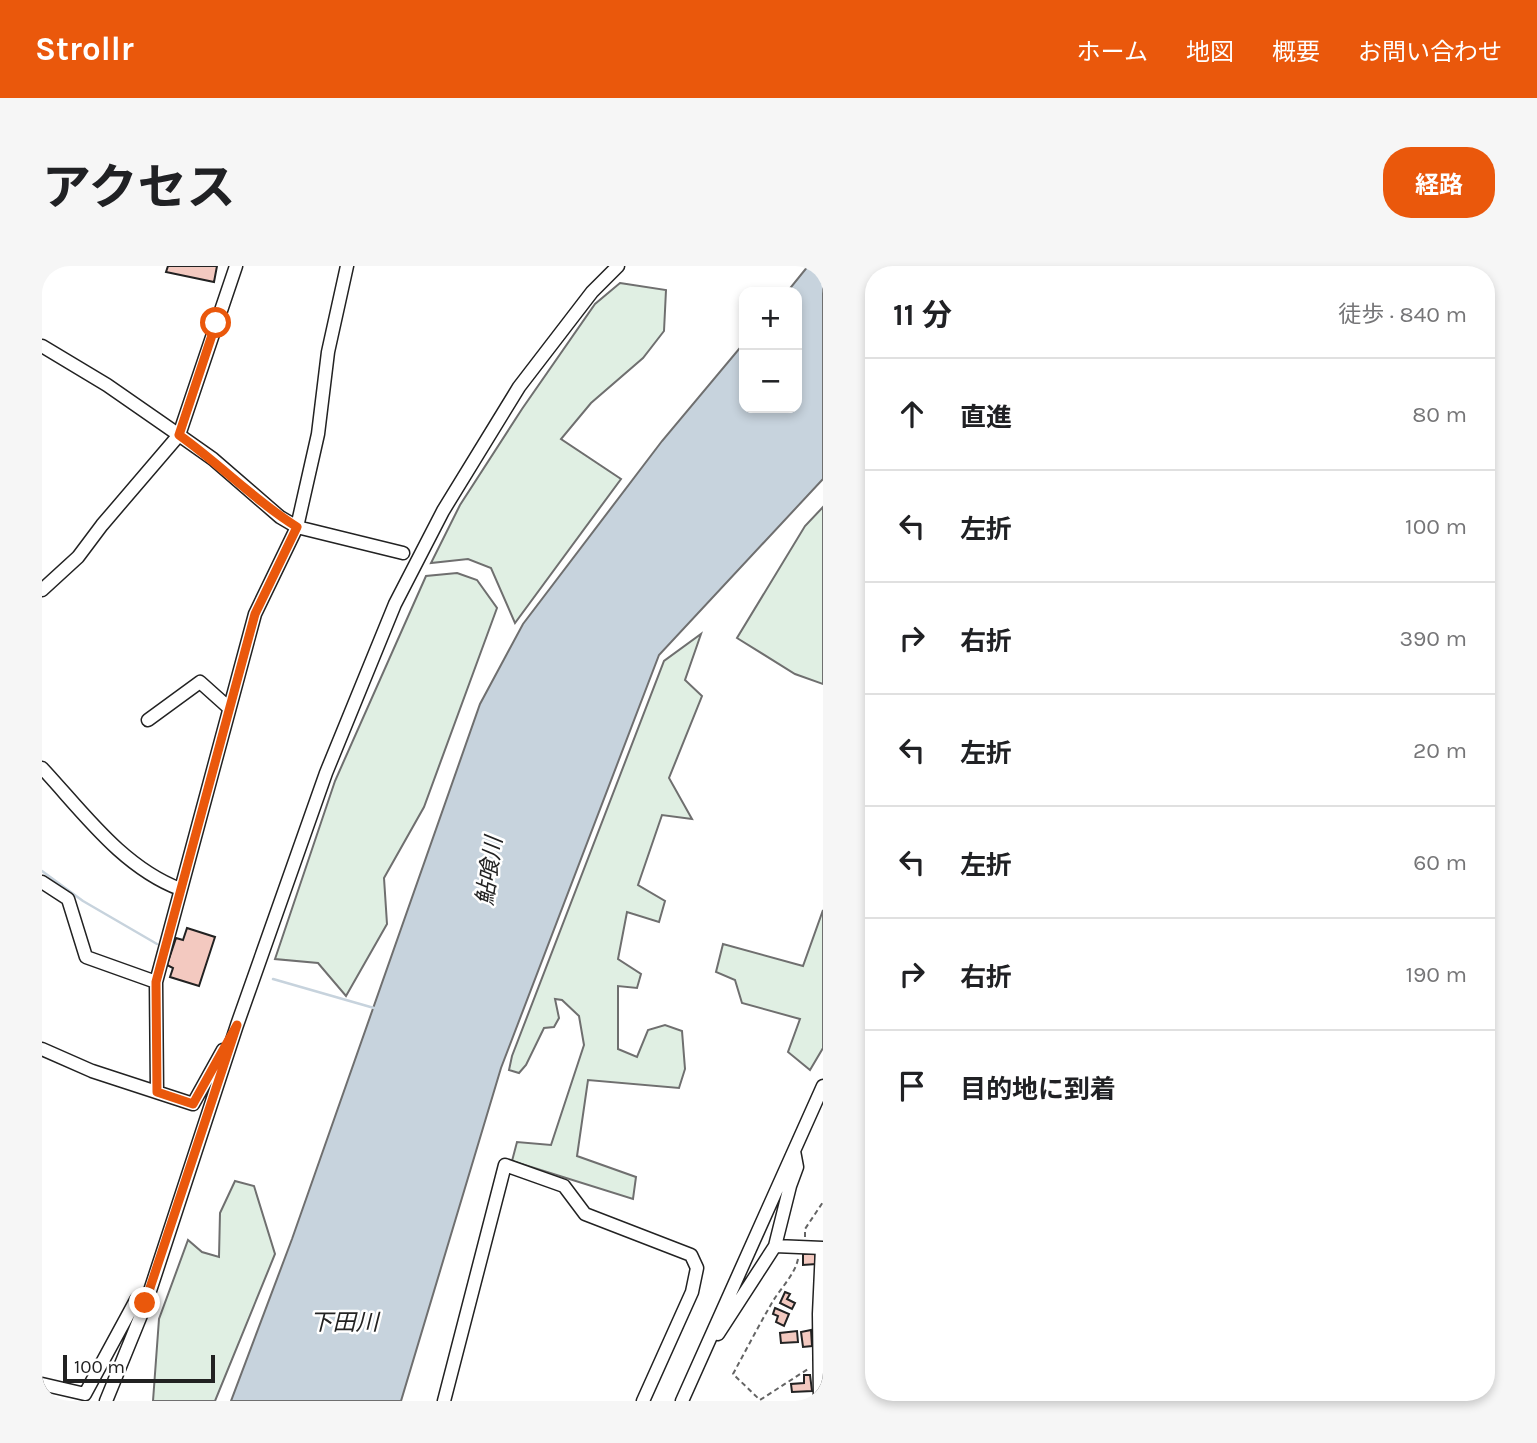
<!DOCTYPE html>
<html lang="ja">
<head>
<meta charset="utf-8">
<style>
	:root { --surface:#fff; --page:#f6f6f6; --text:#202124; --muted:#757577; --line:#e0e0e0; --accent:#ea580c }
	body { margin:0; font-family:Karla,"Noto Sans JP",sans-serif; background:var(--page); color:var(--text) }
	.controls { position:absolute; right:21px; top:21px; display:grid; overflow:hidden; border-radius:14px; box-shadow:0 4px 10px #0003 }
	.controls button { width:63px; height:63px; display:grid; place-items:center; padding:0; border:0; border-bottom:2px solid var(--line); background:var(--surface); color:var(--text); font:35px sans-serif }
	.scale { position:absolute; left:21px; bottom:18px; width:152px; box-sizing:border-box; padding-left:7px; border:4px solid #222; border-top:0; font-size:19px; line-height:24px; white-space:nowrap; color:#222; -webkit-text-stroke:5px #fff; paint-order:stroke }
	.stop { position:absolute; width:21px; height:21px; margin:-16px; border:5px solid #ea580c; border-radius:50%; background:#fff }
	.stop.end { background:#ea580c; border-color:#fff; box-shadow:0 2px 7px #0008 }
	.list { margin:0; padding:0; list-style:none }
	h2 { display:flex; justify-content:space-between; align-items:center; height:91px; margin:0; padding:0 28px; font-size:30px }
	h2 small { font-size:23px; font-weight:400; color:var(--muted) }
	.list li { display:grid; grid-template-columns:46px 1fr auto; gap:21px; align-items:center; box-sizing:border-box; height:112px; padding:0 28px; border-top:2px solid var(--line) }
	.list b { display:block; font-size:26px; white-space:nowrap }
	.list em { font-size:23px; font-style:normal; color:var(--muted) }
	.icon { flex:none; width:38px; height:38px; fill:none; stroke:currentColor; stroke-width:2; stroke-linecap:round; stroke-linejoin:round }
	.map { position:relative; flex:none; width:781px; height:1135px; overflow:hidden; border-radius:28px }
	header { display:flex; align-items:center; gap:42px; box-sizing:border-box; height:98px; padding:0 35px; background:var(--accent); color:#fff }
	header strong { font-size:33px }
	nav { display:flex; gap:38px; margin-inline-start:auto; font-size:24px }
	.intro { display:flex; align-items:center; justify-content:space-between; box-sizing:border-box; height:168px; padding:0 42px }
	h1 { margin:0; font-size:49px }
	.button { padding:18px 32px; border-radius:28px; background:var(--accent); color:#fff; font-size:24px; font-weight:700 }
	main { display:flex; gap:42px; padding:0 42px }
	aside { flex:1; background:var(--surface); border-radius:28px; box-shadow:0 4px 10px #0003 }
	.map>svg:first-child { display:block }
	.green { fill:#e0efe3; stroke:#6f6f6f; stroke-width:2 }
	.water { fill:#c7d3dd; stroke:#6f6f6f; stroke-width:2 }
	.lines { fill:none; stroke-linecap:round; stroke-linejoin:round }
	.stream { stroke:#c7d3dd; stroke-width:2.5 }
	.building { fill:#f3c9c0; stroke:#222; stroke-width:2 }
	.minor-casing { stroke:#222; stroke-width:15 }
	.path { stroke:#646464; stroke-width:2; stroke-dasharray:5 3.5; stroke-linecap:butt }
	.minor { stroke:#fff; stroke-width:12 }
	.route { stroke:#ea580c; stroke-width:9 }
	.labels { text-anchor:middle; stroke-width:5; stroke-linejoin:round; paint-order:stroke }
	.water-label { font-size:23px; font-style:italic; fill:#222; stroke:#fff }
</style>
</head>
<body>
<header>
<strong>Strollr</strong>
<nav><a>ホーム</a><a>地図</a><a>概要</a><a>お問い合わせ</a></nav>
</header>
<div class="intro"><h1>アクセス</h1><a class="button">経路</a></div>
<main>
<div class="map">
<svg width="781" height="1135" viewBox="0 0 781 1135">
	<rect width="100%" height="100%" fill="#fff"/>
	<!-- green -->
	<path class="green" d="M578 17 624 24 622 65 601 92 549 137 519 173 579 213 473 357 449 302 426 293 389 297 418 239 480 143 553 38Z
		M781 241V418L753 408 695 372 763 260Z
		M415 307 435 314 455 342 382 541 342 612 345 658 304 730 276 697 233 693 293 515 384 310Z
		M659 368 643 414 660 430 627 512 650 553 620 549 596 619 623 635 617 656 585 646 576 693 599 708 595 722 576 720V783L595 791 606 764 623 759 640 765 643 803 637 822 546 814 535 890 594 911 591 933 470 895 475 876 509 879 542 779 537 750 520 734 513 733 517 752 512 761 502 762 484 799 477 807 467 804 470 790 622 395Z
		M781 644V782L768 804 746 786 758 753 700 737 693 714 674 706 681 678 761 700Z
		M193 915 212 920 233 988 173 1135H111L117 1053 146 974 160 986 177 991 178 947Z"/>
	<!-- water -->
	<path class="water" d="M766 0H781V213L617 389 459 802 359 1135H189L250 973 438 438 481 358 620 175 702 77V142H755V26H745Z"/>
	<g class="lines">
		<!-- stream -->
		<path class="stream" d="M0 605 41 635 115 678
			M231 713 332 742"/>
	</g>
	<!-- building -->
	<path class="building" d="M126 0H175L172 16 124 6Z
		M145 662 173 671 157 720 128 711 131 702 125 699 134 672 141 674Z
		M773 987 774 998 761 999V988Z
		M743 1026 748 1028 745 1033 753 1037 750 1043 738 1037Z
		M733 1042 747 1048 742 1060 734 1056 736 1050 731 1048Z
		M769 1064 770 1080 761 1081 759 1066Z
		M755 1065 756 1076 739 1077 738 1067Z
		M762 1109H768L770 1125 750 1126 749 1118 762 1117Z"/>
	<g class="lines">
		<!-- minor casing -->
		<g class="minor-casing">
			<path id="minor" d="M0 80 65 119 137 169 171 193 238 251 255 261 361 287
				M0 324 36 291 60 259 137 169 194 0
				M106 454 158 416 187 442
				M0 502C41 546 80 601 138 623
				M0 616 26 633 44 691 114 716
				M0 783 50 805 151 838 181 784
				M115 826 114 716 213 348 255 261 276 168 286 86 305 0
				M752 885 755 901 748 920 733 980 781 982
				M676 1068 733 980
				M0 1118 43 1128 94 1034 104 1037
				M64 1135 104 1037 195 759 284 507 353 338 401 245 477 121 550 26 576 0
				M402 1135 463 899 522 920 543 948 649 989 655 1002 650 1026 601 1135
				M640 1135 781 820
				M778 1135 777 1048 780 982"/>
		</g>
		<!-- path -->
		<path class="path" d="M763 971V963L781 936
			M756 993C753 1008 739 1022 731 1035 717 1059 704 1084 691 1108L718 1134 766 1103"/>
		<!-- minor -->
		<use href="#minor" class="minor"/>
	</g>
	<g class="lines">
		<!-- route -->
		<path class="route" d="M103 1037 195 759 151 838 115 826 114 716 213 348 255 261C213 235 178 198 137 169L174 57"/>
	</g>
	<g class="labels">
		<!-- water labels -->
		<g class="water-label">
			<text transform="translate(447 605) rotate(-82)" y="8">鮎喰川</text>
			<text x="302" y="1064">下田川</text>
		</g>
	</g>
</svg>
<div class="controls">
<button>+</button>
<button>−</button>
</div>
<div class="scale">100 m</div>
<div class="stop" style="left:174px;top:57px"></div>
<div class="stop end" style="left:103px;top:1037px"></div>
</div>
<aside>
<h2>11 分<small>徒歩 · 840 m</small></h2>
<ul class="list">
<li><svg class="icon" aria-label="ahead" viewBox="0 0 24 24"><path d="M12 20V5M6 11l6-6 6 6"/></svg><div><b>直進</b></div><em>80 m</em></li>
<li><svg class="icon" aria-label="left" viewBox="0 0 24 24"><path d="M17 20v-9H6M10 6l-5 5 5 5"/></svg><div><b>左折</b></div><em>100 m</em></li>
<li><svg class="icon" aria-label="right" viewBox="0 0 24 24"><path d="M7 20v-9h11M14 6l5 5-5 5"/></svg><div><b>右折</b></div><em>390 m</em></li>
<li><svg class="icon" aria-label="left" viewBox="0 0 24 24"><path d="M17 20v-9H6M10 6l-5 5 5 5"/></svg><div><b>左折</b></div><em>20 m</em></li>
<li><svg class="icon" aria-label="left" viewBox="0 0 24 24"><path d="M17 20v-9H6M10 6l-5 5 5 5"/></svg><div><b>左折</b></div><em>60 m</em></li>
<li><svg class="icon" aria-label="right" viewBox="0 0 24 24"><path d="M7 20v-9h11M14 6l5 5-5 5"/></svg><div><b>右折</b></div><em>190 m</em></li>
<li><svg class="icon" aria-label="arrive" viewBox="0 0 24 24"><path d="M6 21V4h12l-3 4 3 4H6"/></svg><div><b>目的地に到着</b></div></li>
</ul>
</aside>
</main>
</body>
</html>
